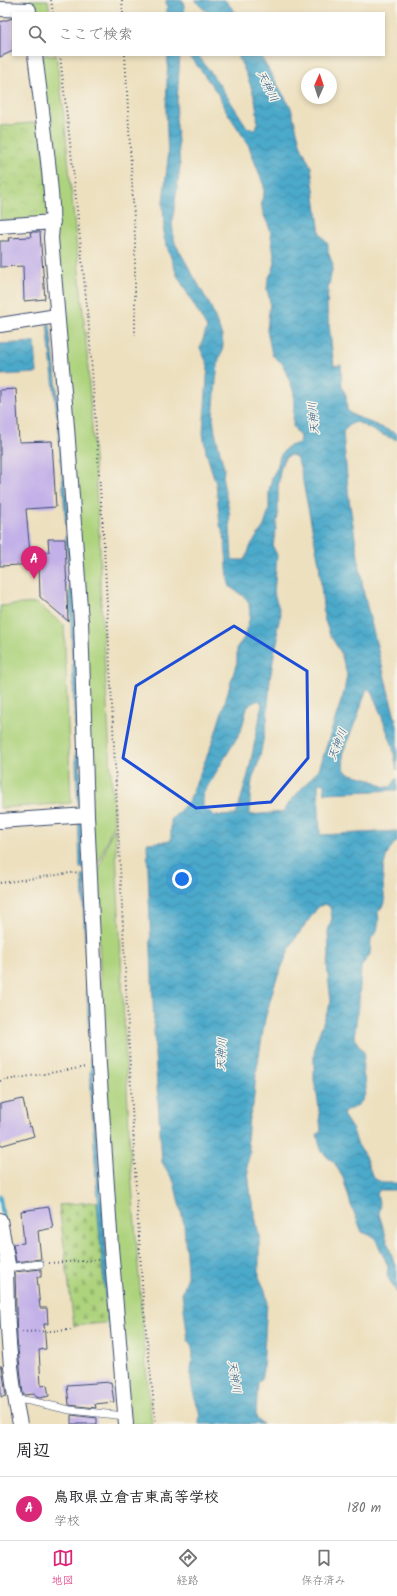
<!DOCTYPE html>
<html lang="ja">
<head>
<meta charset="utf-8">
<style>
	:root { --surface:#fff; --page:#f6f6f6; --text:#202124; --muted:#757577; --line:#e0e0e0; --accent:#db2777 }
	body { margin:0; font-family:Kalam,"Klee One",sans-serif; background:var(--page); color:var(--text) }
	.compass { position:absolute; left:301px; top:68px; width:36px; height:36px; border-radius:50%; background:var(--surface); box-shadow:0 2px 6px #0003; rotate:3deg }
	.you { position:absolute; left:182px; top:879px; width:14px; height:14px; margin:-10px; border:3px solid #fff; border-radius:50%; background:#1a73e8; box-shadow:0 0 0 6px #1a73e833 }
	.badge { display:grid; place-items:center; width:26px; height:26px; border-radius:50%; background:var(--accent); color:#fff; font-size:13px; font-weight:700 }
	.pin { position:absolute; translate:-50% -33px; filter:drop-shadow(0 1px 2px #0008) }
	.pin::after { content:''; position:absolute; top:21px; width:14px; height:12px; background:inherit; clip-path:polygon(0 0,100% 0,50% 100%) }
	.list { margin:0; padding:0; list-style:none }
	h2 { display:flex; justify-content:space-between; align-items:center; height:52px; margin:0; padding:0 16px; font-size:17px }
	h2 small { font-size:13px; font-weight:400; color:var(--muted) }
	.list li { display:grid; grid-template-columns:26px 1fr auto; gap:12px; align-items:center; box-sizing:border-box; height:64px; padding:0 16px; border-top:1px solid var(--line) }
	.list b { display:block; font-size:15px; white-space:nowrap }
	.list p { margin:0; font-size:13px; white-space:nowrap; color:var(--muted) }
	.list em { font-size:13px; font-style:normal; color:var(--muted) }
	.icon { flex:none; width:22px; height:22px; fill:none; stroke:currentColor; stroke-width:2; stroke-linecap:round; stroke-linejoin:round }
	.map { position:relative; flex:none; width:397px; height:1424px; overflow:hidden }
	.search { position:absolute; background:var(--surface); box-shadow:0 2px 6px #0003; left:12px; right:12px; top:12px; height:44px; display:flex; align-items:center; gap:10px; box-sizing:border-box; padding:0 14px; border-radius:0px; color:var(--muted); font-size:15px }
	.sheet { height:116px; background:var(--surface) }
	nav { display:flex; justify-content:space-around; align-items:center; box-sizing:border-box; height:56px; border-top:1px solid var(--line); background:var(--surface); font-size:11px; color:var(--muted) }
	nav a { display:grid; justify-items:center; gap:2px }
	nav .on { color:var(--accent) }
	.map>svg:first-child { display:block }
	.green { fill:#add37d; stroke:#64816e }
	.cemetery { fill:url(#cemetery-stones); stroke:#64816e }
	.park { fill:url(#park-crowns); stroke:#64816e }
	.water { fill:url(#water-waves); stroke:#336c94; fill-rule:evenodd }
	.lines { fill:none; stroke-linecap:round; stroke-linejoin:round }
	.stream { stroke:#4ba9ca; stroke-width:3.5 }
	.building { fill:#c2b0e8 }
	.service-casing { stroke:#3a4a6d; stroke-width:8 }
	.minor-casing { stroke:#3a4a6d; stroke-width:16 }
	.path { stroke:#3a4a6d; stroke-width:2; stroke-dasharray:1 3; stroke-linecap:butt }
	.service { stroke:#fff; stroke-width:7 }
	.minor { stroke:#fff; stroke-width:14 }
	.marked { fill:none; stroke:#1d4ed8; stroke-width:3; stroke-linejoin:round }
	.labels { text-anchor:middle; stroke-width:3; stroke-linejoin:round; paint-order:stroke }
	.water-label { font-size:11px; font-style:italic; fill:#2c5a84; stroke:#f7f3e8 }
</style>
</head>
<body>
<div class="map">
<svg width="397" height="1424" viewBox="0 0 397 1424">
	<defs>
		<pattern id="cemetery-stones" width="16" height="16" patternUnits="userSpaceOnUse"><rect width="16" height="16" fill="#add37d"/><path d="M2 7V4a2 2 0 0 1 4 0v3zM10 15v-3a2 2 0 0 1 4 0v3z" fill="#94b56e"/></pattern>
		<pattern id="park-crowns" width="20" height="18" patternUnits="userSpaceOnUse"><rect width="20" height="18" fill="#add37d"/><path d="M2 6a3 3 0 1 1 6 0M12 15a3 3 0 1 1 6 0" fill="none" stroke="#94b56e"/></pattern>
		<pattern id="water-waves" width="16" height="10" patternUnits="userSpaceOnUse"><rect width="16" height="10" fill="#4ba9ca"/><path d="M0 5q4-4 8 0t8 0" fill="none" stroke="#3e8aa7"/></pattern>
	</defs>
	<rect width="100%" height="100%" fill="#f7f3e8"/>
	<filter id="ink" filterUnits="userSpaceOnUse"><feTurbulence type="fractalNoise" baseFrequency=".025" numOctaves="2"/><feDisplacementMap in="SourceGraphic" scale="8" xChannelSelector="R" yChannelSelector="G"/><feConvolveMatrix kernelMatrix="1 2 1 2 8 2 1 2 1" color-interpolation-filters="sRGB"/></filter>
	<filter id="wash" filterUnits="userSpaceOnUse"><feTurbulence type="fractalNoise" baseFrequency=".012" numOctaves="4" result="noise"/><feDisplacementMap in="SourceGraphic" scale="16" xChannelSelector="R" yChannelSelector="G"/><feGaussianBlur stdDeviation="0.9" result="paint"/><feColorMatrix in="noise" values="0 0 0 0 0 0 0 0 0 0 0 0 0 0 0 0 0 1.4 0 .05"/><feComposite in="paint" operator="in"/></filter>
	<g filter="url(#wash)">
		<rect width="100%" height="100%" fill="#ede0bf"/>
		<!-- green -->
		<path class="green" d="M30 0H48L50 13H32Z
			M38 55H56L63 106 87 353 100 547V586L114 823 97 866H95Z
			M36 603 64 625 71 803 0 808V606Z
			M115 828 131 1173 146 1368 152 1424H130L110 1183 96 878 110 836Z"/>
		<!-- cemetery -->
		<path class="cemetery" d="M103 1201 113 1322 74 1326 59 1205Z"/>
		<!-- park -->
		<path class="park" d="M41 122 49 212 43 218 0 221V126Z"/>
		<!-- water -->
		<path class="water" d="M166 0H183L185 13H167Z
			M194 0H225L236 13H208Z
			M168 55H180L176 117 180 166 172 225 175 243 211 307 222 336 223 344 222 353 219 358 216 381 213 419 215 432 224 468 223 481 229 510 232 560H245L251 545 264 526 269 510V491L272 477 277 468 280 456 287 447 299 443 300 437 293 426 294 392 282 363 272 355 267 330 270 302 267 289 268 279 273 270 275 262 270 229 263 213 261 202 264 193V186L248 144 227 112 218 94 200 69 188 55H198L219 84 247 127 253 130H256C262 109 247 73 237 55H260L291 108 301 146 311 167 320 234 328 244V252L333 265 328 289 327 308 334 366 341 365 342 387 346 395 347 410 353 415 397 434V440L380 434 357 422C350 424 345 426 343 433L349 499 364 594 397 726V770L392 744 373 694 368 688 366 691 357 718 343 752 344 768 347 773 370 779 385 787H391L397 778V790L325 793 323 783 318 784 320 835 397 831V842C392 844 392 847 389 851 380 868 383 885 385 903L378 912 379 921 377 931 371 939 370 954 361 967 359 1001 354 1038 365 1054C363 1060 362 1067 363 1073 363 1077 366 1081 366 1086 366 1098 359 1109 346 1110L343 1115 353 1130 357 1143 365 1156 372 1175 377 1180 384 1183H397V1190H379L377 1195 380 1207 379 1214 397 1272V1293L387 1276 388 1266 377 1242 374 1237 362 1232 351 1205 343 1178 334 1162 328 1158 322 1152 317 1135 321 1130 318 1101 314 1080V1056L315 1044 331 1002 327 965 329 956 328 931 332 918 330 907 325 904 318 907 292 943 275 983 265 1019 256 1074 253 1106 249 1117 247 1141 250 1153 247 1164 251 1198 259 1235V1277L265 1290 267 1300 263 1370 261 1380 258 1383 256 1414 257 1419 263 1424H199C199 1420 200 1415 199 1411 196 1400 191 1390 191 1377 190 1364 197 1351 188 1340L182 1293 187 1279V1271L184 1224 174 1182 162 1162 155 1055 147 843 171 841V820L189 801 213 741 237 662V647L244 638 250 617 249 603 246 598 230 587 228 580 226 553 224 535 220 525 216 484 206 452 203 433 208 365 200 348 207 328 177 275 164 238 163 202 168 159 166 109ZM291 455 296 457 300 467 319 563 324 618 330 635 341 653 347 675 344 692 319 769 288 804 284 812 250 815V798L252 780 259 761 267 721 270 679 275 649 278 640 277 629 281 614 274 594 277 555 273 547 278 515V489L280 471 283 461 286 457ZM259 700 262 704 259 721 248 775 236 815 215 816 203 807V794L241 731 247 708 252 703Z
			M47 324H50L60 416H57Z
			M35 342 37 373 0 375V344Z
			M58 424H61L69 524 66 526Z
			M66 536H70L73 570 84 868H80L69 569Z
			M82 875H85L93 1061 90 1062Z
			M93 1071 101 1194 97 1195 90 1072Z
			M97 1203H102L111 1319 107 1320Z"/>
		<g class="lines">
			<!-- stream -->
			<path class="stream" d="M92 1058V1076
				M99 1190 100 1206
				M0 1196 3 1217
				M109 1316 111 1329"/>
		</g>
		<g id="blocks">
			<!-- building -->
			<path class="building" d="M13 18V51L0 57V22Z
				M30 232H40L45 299 24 301 23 266 0 267V241H9L8 238 31 237Z
				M16 389 19 442 52 441 56 507 26 509 30 553 49 552 48 539H65L68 621 40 597 39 564 0 566V390Z
				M23 1099 29 1127 31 1126 34 1136 0 1146V1104Z
				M49 1207 53 1228 38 1231 41 1259 16 1262 13 1244 24 1243 21 1211Z
				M41 1269V1277H37L40 1308H47L48 1324H44L46 1349 39 1350 41 1386 47 1385 49 1396 40 1398 36 1397 35 1394 23 1395 17 1340 15 1272Z
				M0 1366H2L6 1396 1 1397Z
				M111 1382 114 1402 95 1404 96 1408 69 1405 67 1385Z
				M71 1415 97 1418V1424H71Z"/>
		</g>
	</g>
	<g filter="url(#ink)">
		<use href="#blocks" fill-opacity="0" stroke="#3a4a6d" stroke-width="1"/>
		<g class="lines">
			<!-- service casing -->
			<g class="service-casing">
				<path id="service" d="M6 1268 40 1264
					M15 1399 30 1401 70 1410 125 1416"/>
			</g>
			<!-- minor casing -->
			<g class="minor-casing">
				<path id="minor" d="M0 9 29 10
					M35 55C40 94 45 132 49 171 51 193 54 215 51 238L67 427 81 621 87 815 99 1065 111 1247 126 1424
					M0 226 53 222
					M0 325 57 316
					M0 821 87 815
					M0 1220 8 1264 6 1268C7 1320 9 1373 20 1424"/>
			</g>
			<!-- path -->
			<path class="path" d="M51 0 53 13
				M122 0 123 13
				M60 55 73 169 89 328 104 545 137 1208 144 1312 156 1424
				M125 55 135 238V335
				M0 883 78 872
				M0 1081 86 1067
				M49 1263 98 1260
				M22 1332 74 1330"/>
			<!-- service -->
			<use href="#service" class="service"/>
			<!-- minor -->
			<use href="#minor" class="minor"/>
		</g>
	</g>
	<!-- marked area -->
	<path class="marked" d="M234 626 307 671 308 758 271 802 196 808 123 758 136 686Z"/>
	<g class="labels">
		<!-- water labels -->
		<g class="water-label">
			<text transform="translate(268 86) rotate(63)" y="4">天神川</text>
			<text transform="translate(313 418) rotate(-95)" y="4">天神川</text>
			<text transform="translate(337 744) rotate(-69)" y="4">天神川</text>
			<text transform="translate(221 1054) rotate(-87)" y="4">天神川</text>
			<text transform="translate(235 1377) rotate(81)" y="4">天神川</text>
		</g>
	</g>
</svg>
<svg class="compass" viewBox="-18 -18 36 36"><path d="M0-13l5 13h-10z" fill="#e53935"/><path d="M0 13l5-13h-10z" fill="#757577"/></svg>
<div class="you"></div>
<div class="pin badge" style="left:34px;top:579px">A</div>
<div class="search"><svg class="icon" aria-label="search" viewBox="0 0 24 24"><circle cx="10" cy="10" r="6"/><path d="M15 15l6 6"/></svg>ここで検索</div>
</div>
<section class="sheet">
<h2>周辺<small></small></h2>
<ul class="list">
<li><span class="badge">A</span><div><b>鳥取県立倉吉東高等学校</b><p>学校</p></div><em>180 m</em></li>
</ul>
</section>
<nav>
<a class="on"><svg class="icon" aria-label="map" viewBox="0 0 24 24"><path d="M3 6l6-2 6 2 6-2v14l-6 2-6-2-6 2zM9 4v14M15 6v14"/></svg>地図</a>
<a><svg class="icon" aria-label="directions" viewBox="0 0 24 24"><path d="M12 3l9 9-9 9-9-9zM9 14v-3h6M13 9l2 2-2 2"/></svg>経路</a>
<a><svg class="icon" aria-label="saved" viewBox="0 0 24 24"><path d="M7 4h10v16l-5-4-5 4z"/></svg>保存済み</a>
</nav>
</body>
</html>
